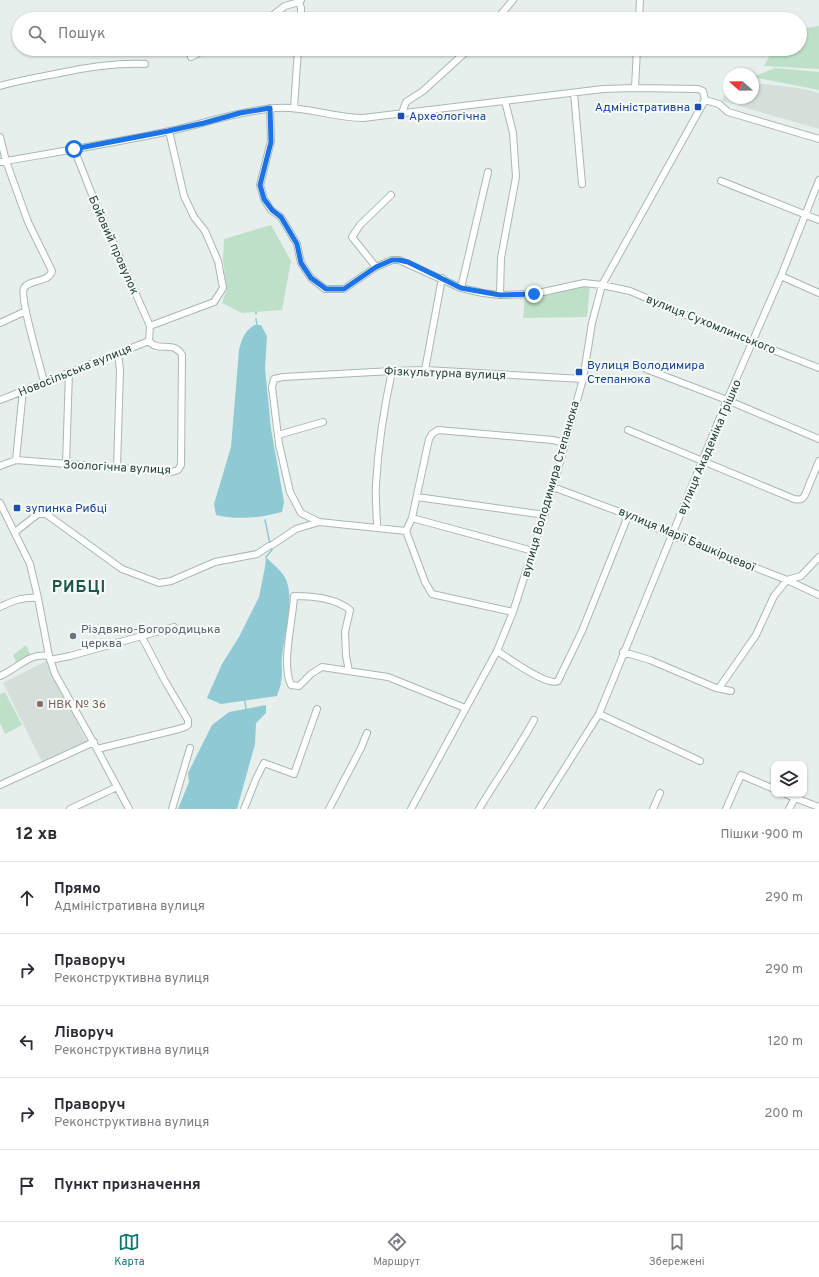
<!DOCTYPE html>
<html lang="uk">
<head>
<meta charset="utf-8">
<style>
	:root { --surface:#fff; --page:#f2f2f3; --text:#2b2b33; --muted:#7c7c81; --line:#e1e1e2; --accent:#0f766e }
	body { margin:0; font-family:Overpass,sans-serif; background:var(--page); color:var(--text) }
	.controls { position:absolute; right:12px; bottom:12px; display:grid; overflow:hidden; border-radius:8px; box-shadow:0 1px 3px #0004 }
	.controls button { width:36px; height:36px; display:grid; place-items:center; padding:0; border:0; border-bottom:1px solid var(--line); background:var(--surface); color:var(--text); font:20px sans-serif }
	.compass { position:absolute; left:723px; top:68px; width:36px; height:36px; border-radius:50%; background:var(--surface); box-shadow:0 1px 3px #0004; rotate:290deg }
	.stop { position:absolute; width:12px; height:12px; margin:-9px; border:3px solid #1a73e8; border-radius:50%; background:#fff }
	.stop.end { background:#1a73e8; border-color:#fff; box-shadow:0 1px 4px #0008 }
	.list { margin:0; padding:0; list-style:none }
	h2 { display:flex; justify-content:space-between; align-items:center; height:52px; margin:0; padding:0 16px; font-size:17px }
	h2 small { font-size:13px; font-weight:400; color:var(--muted) }
	.list li { display:grid; grid-template-columns:26px 1fr auto; gap:12px; align-items:center; box-sizing:border-box; height:72px; padding:0 16px; border-top:1px solid var(--line) }
	.list b { display:block; font-size:15px; white-space:nowrap }
	.list p { margin:0; font-size:13px; white-space:nowrap; color:var(--muted) }
	.list em { font-size:13px; font-style:normal; color:var(--muted) }
	.icon { flex:none; width:22px; height:22px; fill:none; stroke:currentColor; stroke-width:2; stroke-linecap:round; stroke-linejoin:round }
	.map { position:relative; flex:none; width:819px; height:809px; overflow:hidden }
	.search { position:absolute; background:var(--surface); box-shadow:0 1px 3px #0004; left:12px; right:12px; top:12px; height:44px; display:flex; align-items:center; gap:10px; box-sizing:border-box; padding:0 14px; border-radius:22px; color:var(--muted); font-size:15px }
	.sheet { height:412px; background:var(--surface) }
	nav { display:flex; justify-content:space-around; align-items:center; box-sizing:border-box; height:56px; border-top:1px solid var(--line); background:var(--surface); font-size:11px; color:var(--muted) }
	nav a { display:grid; justify-items:center; gap:2px }
	nav .on { color:var(--accent) }
	.map>svg:first-child { display:block }
	.built { fill:#d4dfda }
	.green { fill:#bfe0c8 }
	.water { fill:#8ec9d4 }
	.lines { fill:none; stroke-linecap:round; stroke-linejoin:round }
	.stream { stroke:#8ec9d4; stroke-width:1.5 }
	.minor-casing { stroke:#a8b8b2; stroke-width:8 }
	.minor { stroke:#fff; stroke-width:6 }
	.route { stroke:#1a73e8; stroke-width:5 }
	.transit-dot { fill:#1a4fb4; stroke:#f7fbf9; stroke-width:1.5 }
	.worship-dot { fill:#6b7280; stroke:#f7fbf9; stroke-width:1.5 }
	.education-dot { fill:#8d6e63; stroke:#f7fbf9; stroke-width:1.5 }
	.labels { text-anchor:middle; stroke-width:4; stroke-linejoin:round; paint-order:stroke }
	.transit-label { font-size:12px; fill:#164399; stroke:#f7fbf9; text-anchor:start }
	.street-label { font-size:12px; fill:#24423a; stroke:#f7fbf9 }
	.worship-label { font-size:12px; fill:#5b616d; stroke:#f7fbf9; text-anchor:start }
	.education-label { font-size:12px; fill:#785e54; stroke:#f7fbf9; text-anchor:start }
	.district-label { font-size:16px; font-weight:bold; letter-spacing:1px; fill:#1f5548; stroke:#f7fbf9 }
</style>
</head>
<body>
<div class="map">
<svg width="819" height="809" viewBox="0 0 819 809">
	<rect width="100%" height="100%" fill="#e6efeb"/>
	<!-- built -->
	<path class="built" d="M762 84 799 88 819 93V129L722 101 726 90 729 89V98H753V85Z
		M46 661 87 742 43 764 3 683Z"/>
	<!-- green -->
	<path class="green" d="M819 26V69L764 66 773 49H800V29Z
		M775 68 819 72V90L753 77Z
		M271 225 291 261 282 310 242 313 222 303 227 289 223 261 224 239Z
		M590 285 587 317 523 318 525 298Z
		M26 645 30 654 16 662 13 655Z
		M5 692 22 725 5 734 0 723V694Z"/>
	<!-- water -->
	<path class="water" d="M254 325H261L267 336 265 368 271 429 284 502 282 512C260 518 238 520 216 515L214 504 231 447 239 350C242 339 244 332 254 325Z
		M266 557C274 566 286 573 288 586 293 608 284 635 282 657 281 665 283 673 281 682 281 686 278 692 277 696L221 704 207 698 222 664 239 637 259 597 265 567Z
		M266 705V713L256 723 255 744 237 809H178L189 782 188 773 212 725 229 712Z"/>
	<g class="lines">
		<!-- stream -->
		<path class="stream" d="M256 312V314
			M256 319 257 325
			M265 520 270 544
			M266 557 272 550 271 547
			M245 701 246 709"/>
		<!-- minor casing -->
		<g class="minor-casing">
			<path id="minor" d="M268 19 285 6 299 2
				M301 19V8L299 2 301 0
				M497 19 513 0
				M639 19 640 0
				M191 57 206 49
				M0 86C20 80 40 77 60 73 88 67 116 63 145 64
				M635 88 637 49
				M574 93 582 184
				M705 100 719 104 728 112 819 139
				M270 108 271 141 260 185 264 199 271 210 281 217 297 244 301 263 311 278 325 289H344L376 267 392 260H399L461 288 483 293 500 295 534 294 584 283 602 285 630 291 712 326 819 368
				M294 108 298 49
				M402 113 406 102 423 91 469 49
				M0 137 6 161 28 222 52 271C49 283 29 279 24 288 19 297 41 368 44 382
				M74 149 93 197 150 326 149 341
				M0 162C57 152 114 143 170 131 205 123 240 111 276 108 306 106 334 118 363 118L603 89 635 88 698 89 703 91 705 100
				M721 181 819 220
				M376 267 352 237 360 225 391 195
				M781 276 819 293
				M461 288 488 172
				M500 295 501 258 516 177 513 133 505 101
				M0 323 26 311
				M150 326 214 302 223 288 218 261 205 231 194 217 184 196 169 131
				M646 369 727 400 819 439
				M425 370 442 278
				M0 400 149 341
				M628 430 794 499C800 500 802 500 805 495L819 461
				M278 435 323 422
				M16 460 23 390
				M66 464 69 372
				M0 466 16 460 172 472 178 470 181 465 182 355C174 340 158 353 149 341
				M117 467 120 371 118 353
				M553 487 625 514 672 535 787 580 819 595
				M417 497 545 515
				M0 503 30 564 38 598 49 656 55 674 97 749 129 809
				M412 518 533 551
				M319 522 301 513 290 492 279 444 272 387 274 379 283 377 392 371 425 370 583 379
				M377 528C377 514 375 499 376 485 378 446 384 408 392 371
				M406 531 412 518 429 439 432 434 438 430 553 440 565 443
				M15 532 38 514H46L122 569 159 583 171 581 215 562 257 554 269 546
				M272 545 296 529 319 522 406 531 425 582 432 594 513 612
				M0 607C15 600 22 597 38 598
				M497 651C508 658 548 687 558 681L582 631 626 521 625 514
				M623 652 650 660 716 688 731 691
				M50 660 70 656 174 627
				M349 671 346 656 345 632 350 610C336 598 311 596 294 596 293 620 281 664 291 685L299 686 311 674 322 667 388 677 465 708
				M0 676C19 668 27 653 49 656
				M719 688 756 635 774 596 787 580 801 576 819 557
				M599 714 700 761
				M97 749 179 729 185 727 188 725V720L165 681 142 637
				M0 785 94 742
				M786 794 795 798
				M70 809 117 787
				M172 809 190 748
				M244 809 256 779 264 763 294 774 317 709
				M329 809 361 748 367 733
				M411 809 497 651 513 612 553 487 583 379 592 323 602 285 705 100
				M479 809C497 779 517 751 534 720
				M539 809 599 714 727 400 781 276 819 180
				M653 809 660 793
				M726 809 741 775 774 789
				M789 809 795 798 819 807"/>
		</g>
		<!-- minor -->
		<use href="#minor" class="minor"/>
	</g>
	<g class="lines">
		<!-- route -->
		<path class="route" d="M74 149 168 131 204 123 240 113 270 108 271 142 260 185 264 199 272 210 281 217 297 244 301 263 311 278 326 289H344L376 267 392 260H399L408 262 461 288 500 295 534 294"/>
	</g>
	<!-- markers -->
	<g class="transit-dot">
		<rect x="694" y="103" width="8" height="8" rx="2"/>
		<rect x="397" y="112" width="8" height="8" rx="2"/>
		<rect x="575" y="368" width="8" height="8" rx="2"/>
		<rect x="13" y="504" width="8" height="8" rx="2"/>
	</g>
	<circle class="worship-dot" cx="73" cy="636" r="4"/>
	<circle class="education-dot" cx="40" cy="704" r="4"/>
	<g class="labels">
		<!-- transit labels -->
		<g class="transit-label">
			<text x="690" y="111" text-anchor="end">Адміністративна</text>
			<text x="409" y="120">Археологічна</text>
			<text x="587" y="369">Вулиця Володимира<tspan x="587" dy="14">Степанюка</tspan></text>
			<text x="25" y="512">зупинка Рибці</text>
		</g>
		<!-- street labels -->
		<g class="street-label">
			<text transform="translate(114 245) rotate(66)" y="4">Бойовий провулок</text>
			<text transform="translate(711 324) rotate(22)" y="4">вулиця Сухомлинського</text>
			<text transform="translate(75 370) rotate(-22)" y="4">Новосільська вулиця</text>
			<text transform="translate(445 373) rotate(2)" y="4">Фізкультурна вулиця</text>
			<text transform="translate(709 447) rotate(-67)" y="4">вулиця Академіка Грішко</text>
			<text transform="translate(117 467) rotate(3)" y="4">Зоологічна вулиця</text>
			<text transform="translate(550 489) rotate(-74)" y="4">вулиця Володимира Степанюка</text>
			<text transform="translate(687 539) rotate(23)" y="4">вулиця Марії Башкірцевої</text>
		</g>
		<!-- worship labels -->
		<g class="worship-label">
			<text x="81" y="633">Різдвяно-Богородицька<tspan x="81" dy="14">церква</tspan></text>
		</g>
		<!-- education labels -->
		<g class="education-label">
			<text x="48" y="708">НВК № 36</text>
		</g>
		<!-- district labels -->
		<g class="district-label">
			<text x="79" y="592">РИБЦІ</text>
		</g>
	</g>
</svg>
<div class="controls">
<button><svg class="icon" aria-label="layers" viewBox="0 0 24 24"><path d="M12 4l9 5-9 5-9-5zM3 14l9 5 9-5"/></svg></button>
</div>
<svg class="compass" viewBox="-18 -18 36 36"><path d="M0-13l5 13h-10z" fill="#e53935"/><path d="M0 13l5-13h-10z" fill="#7c7c81"/></svg>
<div class="stop" style="left:74px;top:149px"></div>
<div class="stop end" style="left:534px;top:294px"></div>
<div class="search"><svg class="icon" aria-label="search" viewBox="0 0 24 24"><circle cx="10" cy="10" r="6"/><path d="M15 15l6 6"/></svg>Пошук</div>
</div>
<section class="sheet">
<h2>12 хв<small>Пішки · 900 m</small></h2>
<ul class="list">
<li><svg class="icon" aria-label="ahead" viewBox="0 0 24 24"><path d="M12 20V5M6 11l6-6 6 6"/></svg><div><b>Прямо</b><p>Адміністративна вулиця</p></div><em>290 m</em></li>
<li><svg class="icon" aria-label="right" viewBox="0 0 24 24"><path d="M7 20v-9h11M14 6l5 5-5 5"/></svg><div><b>Праворуч</b><p>Реконструктивна вулиця</p></div><em>290 m</em></li>
<li><svg class="icon" aria-label="left" viewBox="0 0 24 24"><path d="M17 20v-9H6M10 6l-5 5 5 5"/></svg><div><b>Ліворуч</b><p>Реконструктивна вулиця</p></div><em>120 m</em></li>
<li><svg class="icon" aria-label="right" viewBox="0 0 24 24"><path d="M7 20v-9h11M14 6l5 5-5 5"/></svg><div><b>Праворуч</b><p>Реконструктивна вулиця</p></div><em>200 m</em></li>
<li><svg class="icon" aria-label="arrive" viewBox="0 0 24 24"><path d="M6 21V4h12l-3 4 3 4H6"/></svg><div><b>Пункт призначення</b></div></li>
</ul>
</section>
<nav>
<a class="on"><svg class="icon" aria-label="map" viewBox="0 0 24 24"><path d="M3 6l6-2 6 2 6-2v14l-6 2-6-2-6 2zM9 4v14M15 6v14"/></svg>Карта</a>
<a><svg class="icon" aria-label="directions" viewBox="0 0 24 24"><path d="M12 3l9 9-9 9-9-9zM9 14v-3h6M13 9l2 2-2 2"/></svg>Маршрут</a>
<a><svg class="icon" aria-label="saved" viewBox="0 0 24 24"><path d="M7 4h10v16l-5-4-5 4z"/></svg>Збережені</a>
</nav>
</body>
</html>
